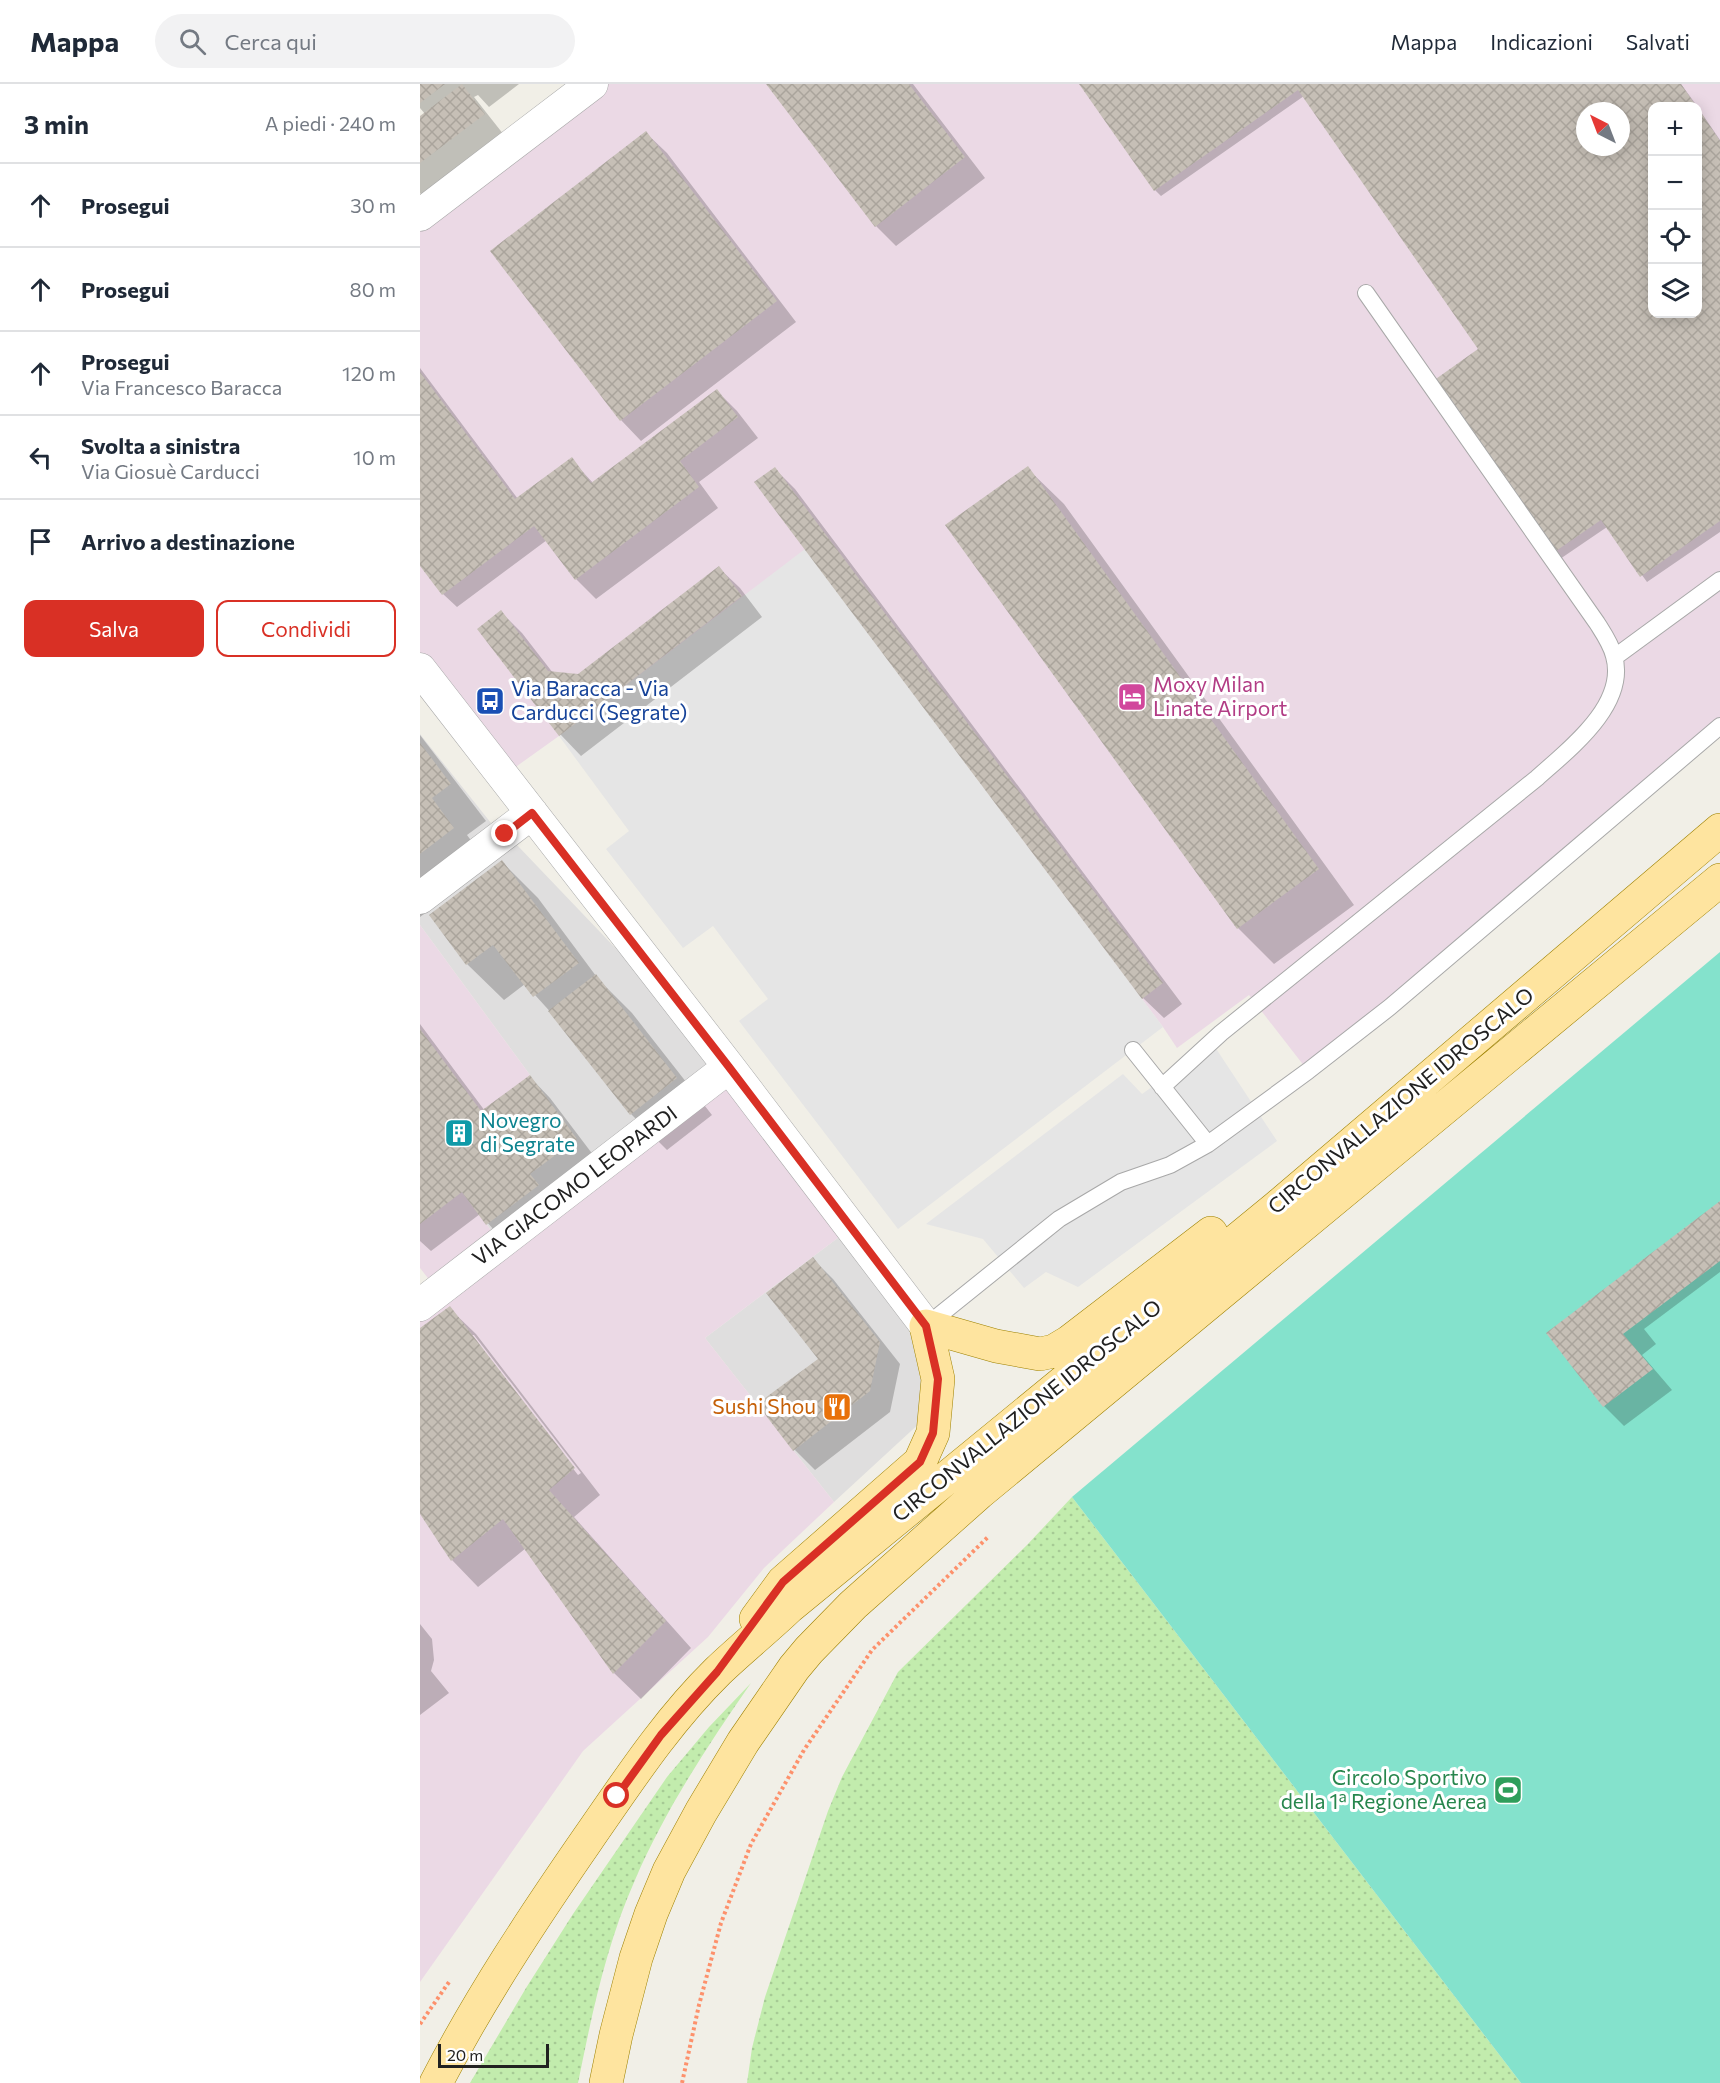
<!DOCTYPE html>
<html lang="it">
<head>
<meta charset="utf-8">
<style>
	:root { --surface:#fff; --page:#f2f2f3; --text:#1f2937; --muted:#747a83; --line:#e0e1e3; --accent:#d93025 }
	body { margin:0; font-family:Commissioner,sans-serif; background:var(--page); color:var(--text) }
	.controls { position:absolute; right:18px; top:18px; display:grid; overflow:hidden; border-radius:12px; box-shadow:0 3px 15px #0003 }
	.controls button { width:54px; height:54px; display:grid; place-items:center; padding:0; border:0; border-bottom:2px solid var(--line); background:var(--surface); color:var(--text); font:30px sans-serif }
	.compass { position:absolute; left:1156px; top:18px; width:54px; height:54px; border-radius:50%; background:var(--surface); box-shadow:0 3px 15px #0003; rotate:318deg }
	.scale { position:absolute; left:18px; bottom:15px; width:111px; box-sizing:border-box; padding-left:6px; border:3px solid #212121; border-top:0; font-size:16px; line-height:21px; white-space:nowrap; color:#212121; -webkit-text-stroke:4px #fff; paint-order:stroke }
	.stop { position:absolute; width:18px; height:18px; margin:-14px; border:4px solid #d93025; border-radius:50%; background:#fff }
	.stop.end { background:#d93025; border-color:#fff; box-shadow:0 2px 6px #0008 }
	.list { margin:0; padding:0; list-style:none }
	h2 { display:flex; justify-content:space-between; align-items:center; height:78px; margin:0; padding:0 24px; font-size:26px }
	h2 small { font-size:20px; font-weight:400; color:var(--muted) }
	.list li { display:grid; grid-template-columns:39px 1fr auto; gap:18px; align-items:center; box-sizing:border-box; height:84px; padding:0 24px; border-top:2px solid var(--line) }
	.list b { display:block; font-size:22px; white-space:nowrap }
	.list p { margin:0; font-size:20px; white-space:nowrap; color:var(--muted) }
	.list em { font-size:20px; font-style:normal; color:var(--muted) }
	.actions { display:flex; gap:12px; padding:18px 24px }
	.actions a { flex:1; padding:14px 0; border:2px solid var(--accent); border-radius:12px; text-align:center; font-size:21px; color:var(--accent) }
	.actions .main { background:var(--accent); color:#fff }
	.icon { flex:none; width:33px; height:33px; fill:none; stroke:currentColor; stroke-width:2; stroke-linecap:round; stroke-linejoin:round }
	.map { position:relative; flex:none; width:1300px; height:1999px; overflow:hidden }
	header { display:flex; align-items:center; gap:36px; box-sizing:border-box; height:84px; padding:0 30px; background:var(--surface); border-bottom:2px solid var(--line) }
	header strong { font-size:28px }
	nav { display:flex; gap:33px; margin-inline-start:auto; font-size:21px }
	.search { width:420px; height:54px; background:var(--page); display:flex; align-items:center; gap:15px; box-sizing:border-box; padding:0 21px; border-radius:33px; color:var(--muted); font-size:22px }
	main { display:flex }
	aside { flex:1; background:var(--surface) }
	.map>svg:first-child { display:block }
	.residential { fill:#dfdede }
	.industrial { fill:#ebd9e5; fill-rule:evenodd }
	.grass { fill:url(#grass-dots) }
	.pitch { fill:#84e2cc }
	.parking { fill:#e5e5e5 }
	.shadow { fill:#0003; fill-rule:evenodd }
	.building { fill:url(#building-cross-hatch); fill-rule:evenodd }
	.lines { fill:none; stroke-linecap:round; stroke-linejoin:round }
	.service-casing { stroke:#a8a8a8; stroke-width:18 }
	.minor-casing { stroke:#a8a8a8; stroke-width:33 }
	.primary-casing { stroke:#9d8100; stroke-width:34 }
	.path { stroke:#fd916c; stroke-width:4; stroke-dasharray:3 3; stroke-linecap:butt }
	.service { stroke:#fff; stroke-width:16 }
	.minor { stroke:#fff; stroke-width:32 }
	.primary { stroke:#fee49f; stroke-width:33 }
	.route { stroke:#d93025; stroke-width:8 }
	.labels { text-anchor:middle; stroke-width:6; stroke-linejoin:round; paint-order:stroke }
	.hotel-label { font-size:21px; fill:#b23c85; stroke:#fff; text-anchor:start }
	.transit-label { font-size:21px; fill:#164399; stroke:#fff; text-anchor:start }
	.street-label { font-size:21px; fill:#212121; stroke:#fff }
	.culture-label { font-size:21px; fill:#0d838f; stroke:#fff; text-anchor:start }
	.food-label { font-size:21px; fill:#c56008; stroke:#fff; text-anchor:end }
	.leisure-label { font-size:21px; fill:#27864d; stroke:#fff; text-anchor:end }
</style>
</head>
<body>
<header>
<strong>Mappa</strong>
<div class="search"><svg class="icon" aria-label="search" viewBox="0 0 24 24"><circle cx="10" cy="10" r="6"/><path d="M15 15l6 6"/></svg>Cerca qui</div>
<nav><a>Mappa</a><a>Indicazioni</a><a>Salvati</a></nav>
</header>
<main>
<aside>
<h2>3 min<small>A piedi · 240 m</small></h2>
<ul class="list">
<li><svg class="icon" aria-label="ahead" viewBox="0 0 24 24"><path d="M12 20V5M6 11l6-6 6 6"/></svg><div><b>Prosegui</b></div><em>30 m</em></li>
<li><svg class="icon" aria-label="ahead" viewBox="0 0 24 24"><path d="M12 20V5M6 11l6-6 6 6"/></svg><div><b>Prosegui</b></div><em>80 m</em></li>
<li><svg class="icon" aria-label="ahead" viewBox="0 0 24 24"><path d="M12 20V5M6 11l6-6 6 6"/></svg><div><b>Prosegui</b><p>Via Francesco Baracca</p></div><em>120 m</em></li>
<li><svg class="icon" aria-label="left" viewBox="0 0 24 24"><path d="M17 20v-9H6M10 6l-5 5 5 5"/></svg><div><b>Svolta a sinistra</b><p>Via Giosuè Carducci</p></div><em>10 m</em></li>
<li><svg class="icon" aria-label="arrive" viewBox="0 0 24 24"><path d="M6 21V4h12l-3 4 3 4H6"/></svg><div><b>Arrivo a destinazione</b></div></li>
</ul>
<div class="actions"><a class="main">Salva</a><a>Condividi</a></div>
</aside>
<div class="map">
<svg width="1300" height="1999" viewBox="0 0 1300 1999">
	<defs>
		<pattern id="grass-dots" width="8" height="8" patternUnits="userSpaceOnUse" patternTransform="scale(1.5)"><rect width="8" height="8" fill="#c2ecad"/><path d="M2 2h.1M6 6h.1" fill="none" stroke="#a6ca95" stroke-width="1.8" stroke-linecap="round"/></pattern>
		<pattern id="building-cross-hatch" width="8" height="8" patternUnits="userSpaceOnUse" patternTransform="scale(1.5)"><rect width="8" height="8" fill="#c6bfb6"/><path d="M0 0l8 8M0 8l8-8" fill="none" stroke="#aaa49c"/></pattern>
	</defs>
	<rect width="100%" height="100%" fill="#f1efe7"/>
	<!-- residential -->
	<path class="residential" d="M0 650 71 739 0 811Z
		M97 761 309 983 81 1159 42 1108 110 991 0 841V817Z
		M431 1144 506 1242 516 1324 414 1418 285 1254Z"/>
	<!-- industrial -->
	<path class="industrial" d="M172 0H1300V642L888 987 829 911 757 964 743 943 385 466 139 652 83 692 0 585V131ZM1232 22H1278V230H1232ZM1165 27H1201V63H1165Z
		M0 841 110 991 93 1070 42 1108 80 1158 309 983 431 1144 285 1254 414 1418 344 1484 288 1553 163 1667 0 1898V1221L18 1207 0 1184Z"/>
	<!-- grass -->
	<path class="grass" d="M652 1413 1101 1999H327L332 1964 345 1913 408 1727 422 1693 478 1588 607 1461Z
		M331 1599C288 1661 245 1726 215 1796 186 1861 172 1930 158 1999H50L106 1904 153 1830 247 1693 289 1643Z"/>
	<!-- pitch -->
	<path class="pitch" d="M1300 868V1999H1101L652 1413Z"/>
	<!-- parking -->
	<path class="parking" d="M385 465 743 943 478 1145 319 937 348 915 293 842 263 864 186 765 209 747 139 652Z
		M793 960 857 1057 658 1203 626 1188 604 1204 563 1155 506 1140 703 990 722 1010Z"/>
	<!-- shadow -->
	<path class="shadow" d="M0 0H99L69 23 58 11 54 13 84 51 3 112 0 109V34L5 30 0 24Z
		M348 0H493L565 94 476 162 456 142Z
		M661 0H1261L1277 22H1232V230H1278V24L1300 56V448L1227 498 1187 443 1140 475 1134 469 1060 265 884 12 741 112 735 106ZM1165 27H1201V63H1165Z
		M226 49 247 69 376 238 221 357 201 336Z
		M0 284 98 415 151 375 173 399 297 307 317 327 338 354 279 398 298 424 176 515 156 495 127 456 37 523 23 510 0 480Z
		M607 384 644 420 934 821 854 880 818 844Z
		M355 385 375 405 762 920 744 934 723 914Z
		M299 484 320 504 342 533 161 672 141 651 60 545 81 528 102 549 133 589 158 591Z
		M0 651 66 737 47 751 69 781 0 833Z
		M82 778 118 814 179 896 212 929 292 1031 247 1066 211 1030 135 933 105 900 84 916 47 880Z
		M0 940 65 1027 110 993 130 1014 177 1076 87 1161 60 1130 11 1167 0 1157Z
		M1300 1119V1188L1224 1245 1236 1260 1222 1271 1252 1306 1204 1342 1184 1322 1128 1250Z
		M393 1175 413 1195 480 1280 470 1328 395 1386 375 1366 400 1275Z
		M29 1224 56 1250 180 1411 154 1433 271 1564 221 1615 194 1589 106 1464 58 1503 32 1476 0 1427V1246ZM50 1251H54L161 1389 158 1391Z
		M0 1540 12 1555 14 1576 11 1587 29 1609 0 1631Z"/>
	<!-- building -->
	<path class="building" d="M0 0H25L0 19Z
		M42 0 65 30 0 79V32Z
		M346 0H489L545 73 455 143Z
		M659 0H1261L1276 22H1232V230H1278V24L1300 57V437L1220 493 1181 436 1133 469 1013 297 1058 265 878 6 734 107ZM1165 27H1201V63H1165Z
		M226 47 357 217 200 337 70 167Z
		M0 288 95 415 152 373 171 399 297 305 318 333 260 377 279 403 155 496 114 442 22 511 0 482Z
		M608 382 899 785 817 845 525 441Z
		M355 383 743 899 722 915 334 398Z
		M299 482 322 512 139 652 57 545 81 526 128 587 158 590Z
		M0 659 31 700 12 714 34 744 0 770Z
		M82 776 159 879 113 913 73 861 46 881 9 831Z
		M176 890 257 994 210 1031 128 927Z
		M0 945 61 1027 110 991 157 1055 110 1090 119 1101 66 1141 42 1108 0 1140Z
		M1300 1117V1177L1203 1250 1233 1285 1183 1323 1126 1249Z
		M393 1173 460 1258 450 1307 373 1367 337 1320 398 1275 346 1209Z
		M30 1222 155 1384 129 1406 246 1537 193 1590 83 1435 31 1477 0 1430V1244Z"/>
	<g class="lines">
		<!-- service casing -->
		<g class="service-casing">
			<path id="service" d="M1195 573 1300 496
				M713 966 788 1060
				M742 1003 801 949 1117 694C1148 666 1208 621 1194 572 1191 560 1184 550 1177 539L946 209
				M506 1242 639 1135 701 1098 750 1081 788 1060 888 987 970 923 1300 642"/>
		</g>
		<!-- minor casing -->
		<g class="minor-casing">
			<path id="minor" d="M0 131 172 0
				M0 585 309 983 506 1242
				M0 814 112 729
				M0 1221 309 983"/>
		</g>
		<!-- primary casing -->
		<g class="primary-casing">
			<path id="primary" d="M336 1535 363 1498 500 1378 513 1349 518 1295 506 1242 576 1262 620 1270 634 1267 649 1258 791 1149
				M16 1999C60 1914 113 1834 167 1756 208 1697 247 1637 298 1587 321 1565 346 1545 369 1523L856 1124 1300 746
				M186 1999 196 1951 216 1874 231 1830 249 1787 281 1728 323 1658 374 1584 389 1566 433 1521 559 1409 1300 796"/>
		</g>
		<!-- path -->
		<path class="path" d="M0 1940 29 1898
			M262 1999 279 1921 301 1839 331 1760 384 1666 452 1566 569 1452"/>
		<!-- service -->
		<use href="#service" class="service"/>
		<!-- minor -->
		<use href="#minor" class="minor"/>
		<!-- primary -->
		<use href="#primary" class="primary"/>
	</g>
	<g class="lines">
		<!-- route -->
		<path class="route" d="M85 750 112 729 309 983 506 1242 518 1295 513 1349 500 1378 363 1498 297 1588 241 1651 197 1712"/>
	</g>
	<!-- icons -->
	<defs>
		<g id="hotel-square" transform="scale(1.5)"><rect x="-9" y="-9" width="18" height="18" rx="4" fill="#d1479c" stroke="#fff"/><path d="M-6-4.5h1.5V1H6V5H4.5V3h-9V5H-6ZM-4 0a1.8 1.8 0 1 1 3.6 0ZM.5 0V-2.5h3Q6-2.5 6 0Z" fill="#fff"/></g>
		<g id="bus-square" transform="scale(1.5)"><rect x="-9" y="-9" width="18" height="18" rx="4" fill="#1a4fb4" stroke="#fff"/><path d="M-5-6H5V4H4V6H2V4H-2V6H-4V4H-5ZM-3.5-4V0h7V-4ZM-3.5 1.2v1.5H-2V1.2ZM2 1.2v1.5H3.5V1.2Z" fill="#fff"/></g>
		<g id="building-square" transform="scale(1.5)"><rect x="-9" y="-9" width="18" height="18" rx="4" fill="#0f9aa8" stroke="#fff"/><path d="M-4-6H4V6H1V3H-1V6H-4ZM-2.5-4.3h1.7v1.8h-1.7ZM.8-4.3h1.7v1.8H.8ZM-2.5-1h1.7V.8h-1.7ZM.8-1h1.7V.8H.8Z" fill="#fff"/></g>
		<g id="restaurant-square" transform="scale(1.5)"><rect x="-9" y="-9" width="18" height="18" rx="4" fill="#e8710a" stroke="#fff"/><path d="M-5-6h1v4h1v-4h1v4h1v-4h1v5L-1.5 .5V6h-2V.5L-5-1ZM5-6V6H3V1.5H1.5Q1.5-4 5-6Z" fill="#fff"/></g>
		<g id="stadium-square" transform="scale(1.5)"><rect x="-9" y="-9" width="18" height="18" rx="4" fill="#2e9e5b" stroke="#fff"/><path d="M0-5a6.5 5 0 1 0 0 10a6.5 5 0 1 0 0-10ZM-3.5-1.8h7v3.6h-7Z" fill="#fff"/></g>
	</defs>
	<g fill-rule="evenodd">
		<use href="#hotel-square" x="712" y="613"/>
		<use href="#bus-square" x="70" y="617"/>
		<use href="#building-square" x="39" y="1049"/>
		<use href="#restaurant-square" x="417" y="1323"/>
		<use href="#stadium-square" x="1088" y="1706"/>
	</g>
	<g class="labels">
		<!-- hotel labels -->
		<g class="hotel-label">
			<text x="733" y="608">Moxy Milan<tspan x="733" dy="24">Linate Airport</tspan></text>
		</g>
		<!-- transit labels -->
		<g class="transit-label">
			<text x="91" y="612">Via Baracca - Via<tspan x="91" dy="24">Carducci (Segrate)</tspan></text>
		</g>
		<!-- street labels -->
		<g class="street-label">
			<text transform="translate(981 1017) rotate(-40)" y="7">CIRCONVALLAZIONE IDROSCALO</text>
			<text transform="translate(155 1102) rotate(-37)" y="7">VIA GIACOMO LEOPARDI</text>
			<text transform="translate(607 1327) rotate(-39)" y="7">CIRCONVALLAZIONE IDROSCALO</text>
		</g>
		<!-- culture labels -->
		<g class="culture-label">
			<text x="60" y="1044">Novegro<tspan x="60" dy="24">di Segrate</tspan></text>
		</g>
		<!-- food labels -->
		<g class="food-label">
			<text x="396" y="1330">Sushi Shou</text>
		</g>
		<!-- leisure labels -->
		<g class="leisure-label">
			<text x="1067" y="1701">Circolo Sportivo<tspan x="1067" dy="24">della 1ª Regione Aerea</tspan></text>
		</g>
	</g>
</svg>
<div class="controls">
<button>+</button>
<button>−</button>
<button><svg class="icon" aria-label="locate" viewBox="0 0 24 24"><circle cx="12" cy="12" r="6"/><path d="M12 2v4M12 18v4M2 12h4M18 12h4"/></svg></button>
<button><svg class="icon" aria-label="layers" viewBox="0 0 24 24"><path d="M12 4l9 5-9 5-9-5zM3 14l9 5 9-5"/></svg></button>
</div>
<svg class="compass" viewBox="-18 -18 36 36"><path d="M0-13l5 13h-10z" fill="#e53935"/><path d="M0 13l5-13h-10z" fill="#747a83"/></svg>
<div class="scale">20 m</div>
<div class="stop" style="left:197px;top:1712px"></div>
<div class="stop end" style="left:85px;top:750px"></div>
</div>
</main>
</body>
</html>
